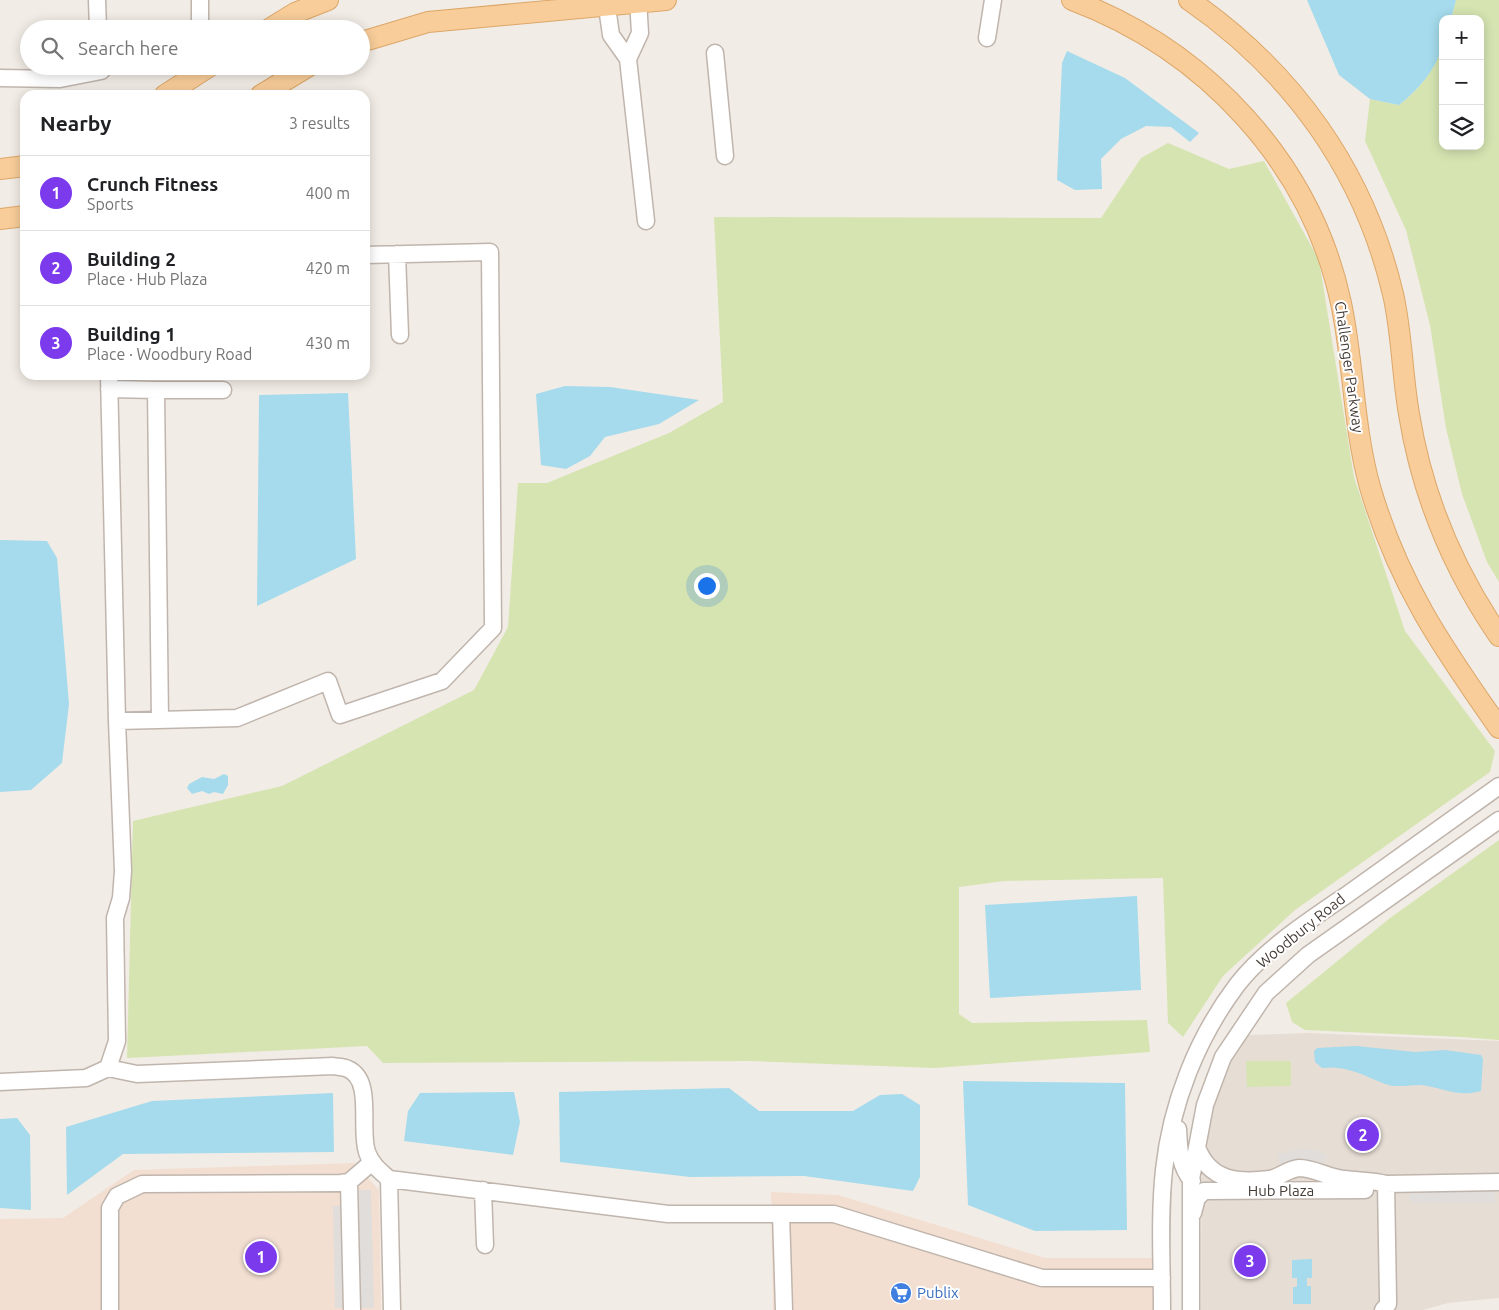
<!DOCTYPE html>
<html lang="en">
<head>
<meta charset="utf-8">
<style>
	:root { --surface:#fff; --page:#f2f2f2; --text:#202124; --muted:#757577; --line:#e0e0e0; --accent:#7c3aed }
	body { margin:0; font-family:Ubuntu,sans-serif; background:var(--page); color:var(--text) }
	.controls { position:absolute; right:15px; top:15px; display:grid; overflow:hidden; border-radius:10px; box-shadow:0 2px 12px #0003 }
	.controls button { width:45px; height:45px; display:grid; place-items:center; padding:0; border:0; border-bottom:1px solid var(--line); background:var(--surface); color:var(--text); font:25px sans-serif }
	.you { position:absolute; left:706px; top:585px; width:18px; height:18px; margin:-12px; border:4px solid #fff; border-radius:50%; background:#1a73e8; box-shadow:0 0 0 8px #1a73e833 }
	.badge { display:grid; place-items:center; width:32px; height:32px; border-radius:50%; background:var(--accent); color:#fff; font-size:16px; font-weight:700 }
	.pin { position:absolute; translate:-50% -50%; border:2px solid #fff; box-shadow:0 1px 5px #0006 }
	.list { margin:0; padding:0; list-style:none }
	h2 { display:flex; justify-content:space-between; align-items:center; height:65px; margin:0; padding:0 20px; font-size:21px }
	h2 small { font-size:16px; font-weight:400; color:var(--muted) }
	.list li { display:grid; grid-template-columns:32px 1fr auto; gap:15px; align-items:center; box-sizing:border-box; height:75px; padding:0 20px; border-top:1px solid var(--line) }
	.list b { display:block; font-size:19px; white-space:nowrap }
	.list p { margin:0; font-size:16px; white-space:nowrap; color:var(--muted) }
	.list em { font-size:16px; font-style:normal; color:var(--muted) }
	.icon { flex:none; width:28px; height:28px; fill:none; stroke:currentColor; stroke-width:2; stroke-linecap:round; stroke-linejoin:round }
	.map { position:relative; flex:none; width:1499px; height:1310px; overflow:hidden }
	.search { position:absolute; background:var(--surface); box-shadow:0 2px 12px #0003; left:20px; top:20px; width:350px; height:55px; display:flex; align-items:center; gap:12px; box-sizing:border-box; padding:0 18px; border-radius:28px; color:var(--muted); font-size:19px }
	.panel { position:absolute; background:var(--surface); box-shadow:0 2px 12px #0003; left:20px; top:90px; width:350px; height:290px; border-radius:15px }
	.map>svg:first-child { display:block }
	.residential { fill:#e6ddd4 }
	.commercial { fill:#f3dfd2 }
	.green { fill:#d6e4b1 }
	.parking { fill:#e0dddb }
	.water { fill:#a5dbec }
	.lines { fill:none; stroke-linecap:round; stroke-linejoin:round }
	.minor-casing { stroke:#c0b5ac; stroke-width:19 }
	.major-casing { stroke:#dca769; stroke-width:22 }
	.minor { stroke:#fff; stroke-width:16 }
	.major { stroke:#f8cd99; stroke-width:20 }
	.labels { text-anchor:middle; stroke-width:4; stroke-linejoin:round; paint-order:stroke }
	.street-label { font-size:15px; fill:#443c36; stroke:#fff }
	.shop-label { font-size:15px; fill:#366cbe; stroke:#fff; text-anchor:start }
</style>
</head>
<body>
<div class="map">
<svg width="1499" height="1310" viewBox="0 0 1499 1310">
	<rect width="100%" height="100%" fill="#f2ece6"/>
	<!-- residential -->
	<path class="residential" d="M1309 1033 1499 1041V1298L1448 1303 1423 1310H1201L1202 1132 1220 1076 1248 1035Z"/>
	<!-- commercial -->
	<path class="commercial" d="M354 1163 379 1190 381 1310H0V1219L63 1218 134 1170Z
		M771 1192 838 1195 1045 1258H1158L1159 1310H773Z"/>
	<!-- green -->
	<path class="green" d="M1456 0H1499V582L1487 562 1462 494 1446 428 1430 325 1406 230 1365 141 1370 99 1399 105C1419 90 1435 69 1443 44V146H1480V19H1451Z
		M1168 143 1229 169 1264 161 1319 260 1354 477 1405 631 1495 751 1490 772 1295 910 1223 976 1183 1037 1168 1023 1163 878 1004 881 959 887V1014L972 1023 1147 1020 1150 1052 934 1068 751 1061 383 1063 367 1046 127 1058 133 821 282 786 474 690 508 627 518 483H547L669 433 723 402 714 217 1101 218 1141 158Z
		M1499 840V1040L1460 1037 1305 1030 1292 1022 1286 1003 1390 918Z
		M1246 1061H1291V1086L1247 1087Z"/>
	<!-- parking -->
	<path class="parking" d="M1300 1149 1315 1150 1327 1155 1322 1166H1281L1277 1155Z
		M1409 1181 1495 1182V1203H1410Z
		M360 1190H371L374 1308H335L333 1206 346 1205Z"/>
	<!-- water -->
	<path class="water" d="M1307 0H1456L1451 19H1443C1443 27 1444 38 1442 46 1437 69 1417 91 1399 105L1370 99 1339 75Z
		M1067 51 1125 78 1199 133 1190 142 1171 127 1146 126 1121 139 1101 159 1102 189 1075 190 1057 180 1062 63Z
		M565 386 610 387 699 400 659 424 605 437 590 456 566 469 541 465 536 394Z
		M348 393 356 559 257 606 259 395Z
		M0 540 47 541 57 558 69 704 62 763 31 790 0 792Z
		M224 774 228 776V785L223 794 214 792 209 794 202 791 192 794 187 788 189 784 202 777 214 779Z
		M1137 896 1141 990 990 998 985 905Z
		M1356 1046 1415 1052 1445 1050 1481 1055 1483 1059 1481 1091C1456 1098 1443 1087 1420 1085 1408 1085 1397 1088 1385 1084 1363 1075 1346 1065 1322 1068L1315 1062 1314 1051 1317 1048Z
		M963 1081 1125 1083 1127 1230 1035 1231 968 1205Z
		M729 1088 759 1111H853L880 1095 902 1094 920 1105V1177L913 1191 804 1176 690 1177 560 1162 559 1092Z
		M514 1092 520 1122 513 1155 404 1141 408 1111 420 1093Z
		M333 1093 334 1152 123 1154 67 1195 66 1127 152 1101Z
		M17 1118 30 1135 31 1210 0 1208V1119Z
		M1312 1259V1278H1307V1286H1311V1304H1293V1287H1297V1278H1292V1260Z"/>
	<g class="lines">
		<!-- minor casing -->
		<g class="minor-casing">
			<path id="minor" d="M97 0 98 29
				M606 0 611 35 628 59 646 221
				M200 29V0
				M987 38 993 0
				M715 53 725 156
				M628 59 640 33 638 0
				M0 78 60 79 101 71 106 66
				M397 254 400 335
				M109 389 156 390 160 720
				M156 390H223
				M117 721 237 718 328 681 340 715 442 681 493 628 490 252 365 255
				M108 1068 137 1074 333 1066C338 1067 344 1067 348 1069 374 1080 359 1129 367 1152 371 1164 380 1171 389 1179L668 1214H834L1042 1278H1162
				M108 1068 117 1041 115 918 121 898 123 871 117 721 109 375
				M0 1082 86 1078 108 1068
				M1178 1129C1179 1148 1179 1165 1192 1181
				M1197 1147C1209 1181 1238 1183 1270 1179 1280 1177 1288 1169 1299 1168 1314 1168 1329 1178 1344 1179 1359 1181 1372 1180 1386 1184L1499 1182
				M389 1179 392 1310
				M349 1182 352 1310
				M483 1190 485 1245
				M1193 1213 1197 1198 1204 1191 1365 1190
				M781 1214 784 1310
				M110 1310V1208L117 1196 142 1184 341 1183 349 1182 371 1163
				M1162 1310C1162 1264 1159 1216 1164 1170 1171 1104 1197 1038 1237 985 1266 948 1310 920 1348 894 1398 858 1449 822 1499 786
				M1191 1310V1179L1205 1105 1223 1057 1266 993 1308 955 1499 820
				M1383 1310 1388 1304V1299L1386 1184"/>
		</g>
		<!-- major casing -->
		<g class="major-casing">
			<path id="major" d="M1072 0C1205 50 1311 162 1341 303 1354 364 1353 426 1370 487 1398 583 1442 647 1499 728
				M1189 0C1292 71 1364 171 1393 294 1402 333 1402 374 1409 414 1422 494 1453 569 1499 636
				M269 29 295 13 328 0
				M361 42 428 22 666 0
				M165 95 210 66
				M261 95 309 66
				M0 169 25 166
				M0 219 25 216"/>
		</g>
		<!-- minor -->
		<use href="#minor" class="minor"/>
		<!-- major -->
		<use href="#major" class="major"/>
	</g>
	<!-- icons -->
	<defs>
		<g id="supermarket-disc" transform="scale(1.125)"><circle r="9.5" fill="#3f7fe0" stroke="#fff"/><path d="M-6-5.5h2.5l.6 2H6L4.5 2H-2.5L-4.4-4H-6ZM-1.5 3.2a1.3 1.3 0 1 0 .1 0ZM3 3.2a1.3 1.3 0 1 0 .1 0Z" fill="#fff"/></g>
	</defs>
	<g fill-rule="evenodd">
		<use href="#supermarket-disc" x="901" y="1293"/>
	</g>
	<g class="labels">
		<!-- street labels -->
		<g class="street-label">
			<text transform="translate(1349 367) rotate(82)" y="5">Challenger Parkway</text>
			<text transform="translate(1301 931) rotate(-39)" y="5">Woodbury Road</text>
			<text x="1281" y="1196">Hub Plaza</text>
		</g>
		<!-- shop labels -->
		<g class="shop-label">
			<text x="917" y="1298">Publix</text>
		</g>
	</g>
</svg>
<div class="controls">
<button>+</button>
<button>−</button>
<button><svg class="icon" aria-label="layers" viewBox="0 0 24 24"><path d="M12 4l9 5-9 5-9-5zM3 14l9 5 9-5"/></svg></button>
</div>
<div class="you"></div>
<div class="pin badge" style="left:261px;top:1257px">1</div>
<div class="pin badge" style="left:1363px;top:1135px">2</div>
<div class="pin badge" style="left:1250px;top:1261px">3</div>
<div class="search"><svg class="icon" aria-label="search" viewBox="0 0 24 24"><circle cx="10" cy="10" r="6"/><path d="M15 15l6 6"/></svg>Search here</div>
<section class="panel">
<h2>Nearby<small>3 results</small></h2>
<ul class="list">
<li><span class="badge">1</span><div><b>Crunch Fitness</b><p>Sports</p></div><em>400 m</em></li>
<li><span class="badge">2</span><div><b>Building 2</b><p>Place · Hub Plaza</p></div><em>420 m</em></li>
<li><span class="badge">3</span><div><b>Building 1</b><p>Place · Woodbury Road</p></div><em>430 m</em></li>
</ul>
</section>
</div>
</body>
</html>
